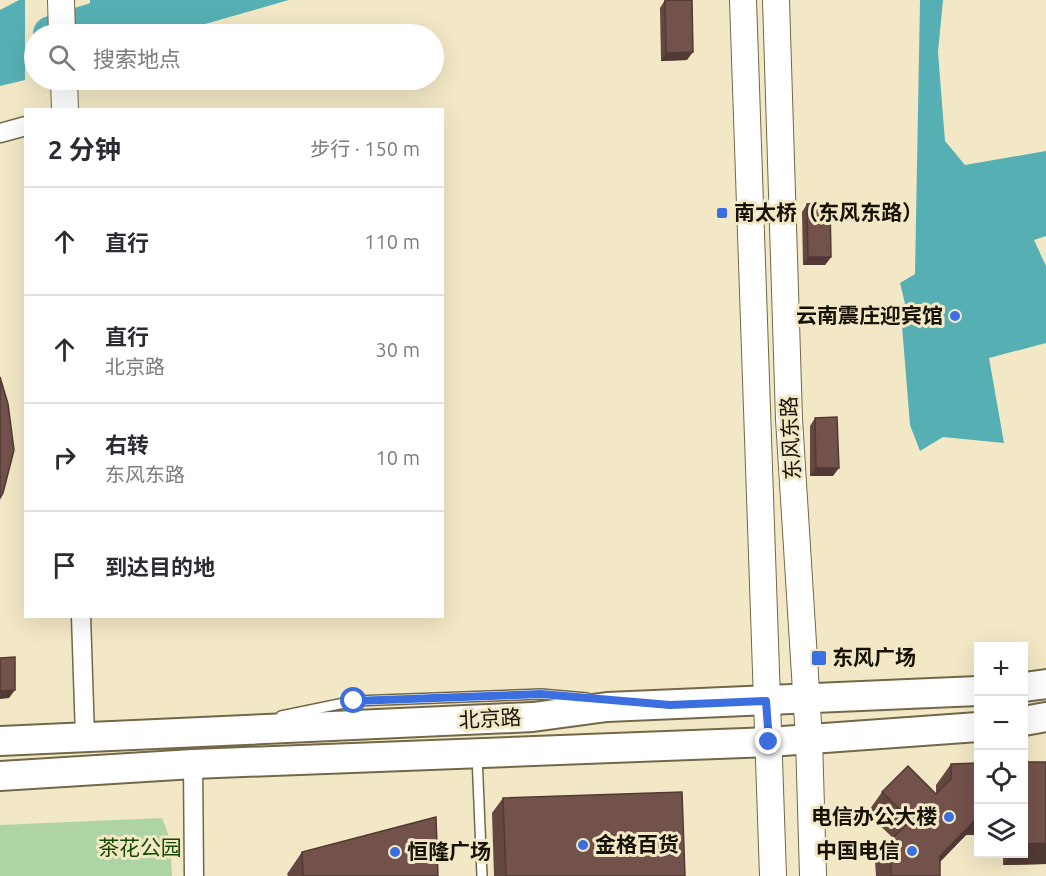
<!DOCTYPE html>
<html lang="zh">
<head>
<meta charset="utf-8">
<style>
	:root { --surface:#fff; --page:#f2f2f3; --text:#2b2b33; --muted:#7c7c81; --line:#e1e1e2 }
	body { margin:0; font-family:Ubuntu,"Noto Sans SC",sans-serif; background:var(--page); color:var(--text) }
	.controls { position:absolute; right:18px; bottom:18px; display:grid; overflow:hidden; border-radius:0px; box-shadow:0 6px 24px #0002 }
	.controls button { width:54px; height:54px; display:grid; place-items:center; padding:0; border:0; border-bottom:2px solid var(--line); background:var(--surface); color:var(--text); font:30px sans-serif }
	.stop { position:absolute; width:18px; height:18px; margin:-14px; border:4px solid #3b6ede; border-radius:50%; background:#fff }
	.stop.end { background:#3b6ede; border-color:#fff; box-shadow:0 2px 6px #0008 }
	.list { margin:0; padding:0; list-style:none }
	h2 { display:flex; justify-content:space-between; align-items:center; height:78px; margin:0; padding:0 24px; font-size:26px }
	h2 small { font-size:20px; font-weight:400; color:var(--muted) }
	.list li { display:grid; grid-template-columns:39px 1fr auto; gap:18px; align-items:center; box-sizing:border-box; height:108px; padding:0 24px; border-top:2px solid var(--line) }
	.list b { display:block; font-size:22px; white-space:nowrap }
	.list p { margin:0; font-size:20px; white-space:nowrap; color:var(--muted) }
	.list em { font-size:20px; font-style:normal; color:var(--muted) }
	.icon { flex:none; width:33px; height:33px; fill:none; stroke:currentColor; stroke-width:2; stroke-linecap:round; stroke-linejoin:round }
	.map { position:relative; flex:none; width:1046px; height:876px; overflow:hidden }
	.search { position:absolute; background:var(--surface); box-shadow:0 6px 24px #0002; left:24px; top:24px; width:420px; height:66px; display:flex; align-items:center; gap:15px; box-sizing:border-box; padding:0 21px; border-radius:33px; color:var(--muted); font-size:22px }
	.panel { position:absolute; background:var(--surface); box-shadow:0 6px 24px #0002; left:24px; top:108px; width:420px; height:510px; border-radius:0px }
	.map>svg:first-child { display:block }
	.green { fill:#aed3a4 }
	.water { fill:#56b0b3 }
	.pier { fill:#f3e8c5 }
	.lines { fill:none; stroke-linecap:round; stroke-linejoin:round }
	.river { stroke:#56b0b3; stroke-width:36 }
	.lane-casing { stroke:#726849; stroke-width:12 }
	.street-casing { stroke:#726849; stroke-width:21 }
	.secondary-casing { stroke:#726849; stroke-width:28 }
	.primary-casing { stroke:#726849; stroke-width:32 }
	.lane { stroke:#fff; stroke-width:9 }
	.street { stroke:#fff; stroke-width:18 }
	.secondary { stroke:#fff; stroke-width:26 }
	.primary { stroke:#fff; stroke-width:28 }
	.wall { fill:#644741 }
	.shaded-wall { fill:#513935 }
	.building { fill:#74524c; stroke:#513935; stroke-width:1.5 }
	.route { stroke:#3b6ede; stroke-width:8 }
	.poi-dot { fill:#3b6ede; stroke:#f3e8c5; stroke-width:2 }
	.labels { text-anchor:middle; stroke-width:6; stroke-linejoin:round; paint-order:stroke }
	.poi-label { font-size:21px; font-weight:bold; fill:#161206; stroke:#f3e8c5; text-anchor:start }
	.street-label { font-size:21px; fill:#161206; stroke:#f3e8c5 }
	.park-label { font-size:21px; fill:#134a00; stroke:#f3e8c5 }
</style>
</head>
<body>
<div class="map">
<svg width="1046" height="876" viewBox="0 0 1046 876">
	<rect width="100%" height="100%" fill="#f3e8c5"/>
	<!-- green -->
	<path class="green" d="M162 818 170 839 172 876H0V825Z"/>
	<!-- water -->
	<path class="water" d="M19 0H25V80L0 86V10Z
		M90 0H289L170 34H91Z
		M920 0H943L938 52 945 141 965 165 1046 151V236L1034 240 1046 266V343L989 358 1004 443 943 437 920 451 910 425 902 326 906 308 900 283 915 274Z"/>
	<!-- pier -->
	<path class="pier" d="M25 0H28V79L25 80Z"/>
	<g class="lines">
		<!-- river -->
		<path class="river" d="M51 34 162 0"/>
		<!-- lane casing -->
		<g class="lane-casing">
			<path id="lane" d="M281 716 354 701 541 694 587 698
				M477 755 482 876"/>
		</g>
		<!-- street casing -->
		<g class="street-casing">
			<path id="street" d="M0 133 26 126
				M81 616 85 737
				M193 764 194 876"/>
		</g>
		<!-- secondary casing -->
		<g class="secondary-casing">
			<path id="secondary" d="M61 0 62 34
				M743 0 773 876
				M776 0 789 419 809 739 813 876
				M64 80 65 110"/>
		</g>
		<!-- primary casing -->
		<g class="primary-casing">
			<path id="primary" d="M1024 687 1046 684
				M1024 721 1046 717
				M0 741 533 717 607 707 978 691
				M0 776 193 764 769 742 978 727"/>
		</g>
		<!-- lane -->
		<use href="#lane" class="lane"/>
		<!-- street -->
		<use href="#street" class="street"/>
		<!-- secondary -->
		<use href="#secondary" class="secondary"/>
		<!-- primary -->
		<use href="#primary" class="primary"/>
	</g>
	<!-- wall -->
	<path class="wall" d="M665 0 687 60 661 61 660 8Z
		M807 204 831 257 825 265H803L802 212Z
		M815 418 833 476H810V426Z
		M978 763V835H966L940 862V876H876L875 862 893 838 867 813 882 792 936 794V785L951 764Z
		M503 798 685 876H494L492 813Z
		M302 852 438 876H288L287 874Z
		M1003 854H1023L1046 864 1003 865Z"/>
	<!-- shaded-wall -->
	<path class="shaded-wall" d="M693 52 687 60 661 61 666 53Z
		M808 257H831L825 265H803Z
		M816 468H839L833 476H810Z
		M15 690 9 698 0 699V691Z
		M978 817V835H966L926 876 940 856Z
		M1046 843V864L1003 865 1012 854H1023V844Z"/>
	<!-- building -->
	<path class="building" d="M665 0H692L693 52 666 53Z
		M830 203 831 257H808L807 204Z
		M0 377 8 404 14 450 3 493 0 498Z
		M837 417 839 468H816L815 418Z
		M15 657V690L0 691V658Z
		M1023 762H1046V843L1023 844Z
		M978 763V817L940 856V876H891L890 841 911 820 882 792 908 766 936 794 951 779V764Z
		M682 792 685 876H506L503 798Z
		M436 817 438 876H303L302 852Z"/>
	<g class="lines">
		<!-- route -->
		<path class="route" d="M354 701 541 694 670 705 766 701 769 742"/>
	</g>
	<!-- markers -->
	<g class="poi-dot">
		<rect x="716" y="207" width="12" height="12" rx="3"/>
		<circle cx="955" cy="316" r="6"/>
		<rect x="811" y="650" width="16" height="16" rx="3"/>
		<circle cx="949" cy="817" r="6"/>
		<circle cx="583" cy="845" r="6"/>
		<circle cx="912" cy="851" r="6"/>
		<circle cx="395" cy="852" r="6"/>
	</g>
	<g class="labels">
		<!-- poi labels -->
		<g class="poi-label">
			<text x="734" y="220">南太桥（东风东路）</text>
			<text x="943" y="323" text-anchor="end">云南震庄迎宾馆</text>
			<text x="832" y="665">东风广场</text>
			<text x="937" y="824" text-anchor="end">电信办公大楼</text>
			<text x="595" y="852">金格百货</text>
			<text x="900" y="858" text-anchor="end">中国电信</text>
			<text x="407" y="859">恒隆广场</text>
		</g>
		<!-- street labels -->
		<g class="street-label">
			<text transform="translate(791 438) rotate(-93)" y="7">东风东路</text>
			<text transform="translate(490 719) rotate(-3)" y="7">北京路</text>
		</g>
		<!-- park labels -->
		<g class="park-label">
			<text x="140" y="855">茶花公园</text>
		</g>
	</g>
</svg>
<div class="controls">
<button>+</button>
<button>−</button>
<button><svg class="icon" aria-label="locate" viewBox="0 0 24 24"><circle cx="12" cy="12" r="6"/><path d="M12 2v4M12 18v4M2 12h4M18 12h4"/></svg></button>
<button><svg class="icon" aria-label="layers" viewBox="0 0 24 24"><path d="M12 4l9 5-9 5-9-5zM3 14l9 5 9-5"/></svg></button>
</div>
<div class="stop" style="left:354px;top:701px"></div>
<div class="stop end" style="left:769px;top:742px"></div>
<div class="search"><svg class="icon" aria-label="search" viewBox="0 0 24 24"><circle cx="10" cy="10" r="6"/><path d="M15 15l6 6"/></svg>搜索地点</div>
<section class="panel">
<h2>2 分钟<small>步行 · 150 m</small></h2>
<ul class="list">
<li><svg class="icon" aria-label="ahead" viewBox="0 0 24 24"><path d="M12 20V5M6 11l6-6 6 6"/></svg><div><b>直行</b></div><em>110 m</em></li>
<li><svg class="icon" aria-label="ahead" viewBox="0 0 24 24"><path d="M12 20V5M6 11l6-6 6 6"/></svg><div><b>直行</b><p>北京路</p></div><em>30 m</em></li>
<li><svg class="icon" aria-label="right" viewBox="0 0 24 24"><path d="M7 20v-9h11M14 6l5 5-5 5"/></svg><div><b>右转</b><p>东风东路</p></div><em>10 m</em></li>
<li><svg class="icon" aria-label="arrive" viewBox="0 0 24 24"><path d="M6 21V4h12l-3 4 3 4H6"/></svg><div><b>到达目的地</b></div></li>
</ul>
</section>
</div>
</body>
</html>
